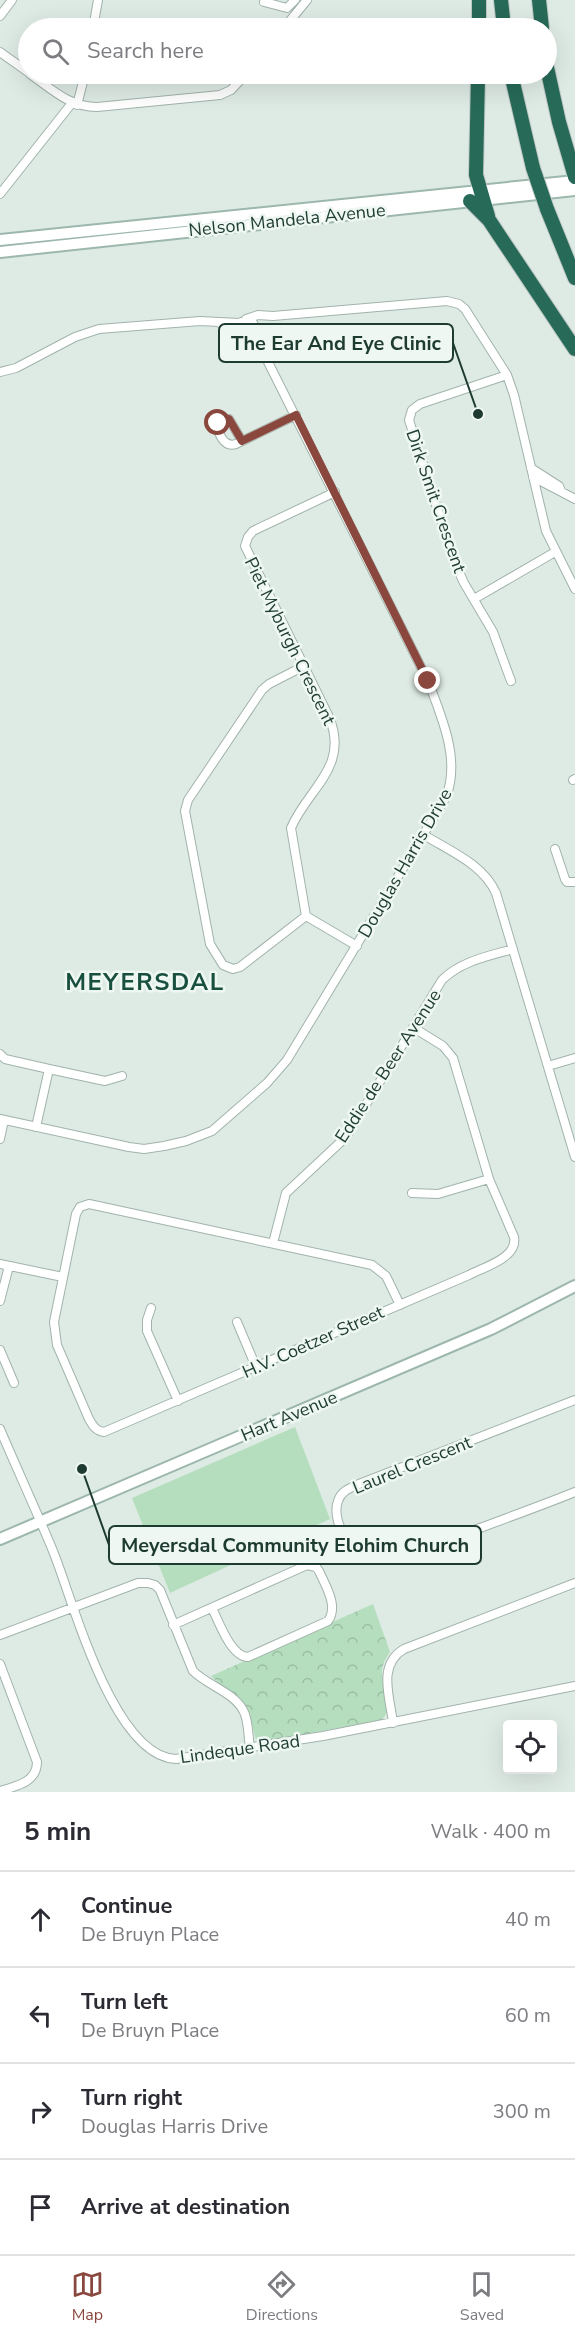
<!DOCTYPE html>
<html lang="en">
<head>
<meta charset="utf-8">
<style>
	:root { --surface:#fff; --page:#f2f2f3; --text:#2b2b33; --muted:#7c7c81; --line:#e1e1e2; --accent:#8a473d }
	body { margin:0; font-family:"Nunito Sans",sans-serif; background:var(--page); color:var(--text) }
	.controls { position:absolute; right:18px; bottom:18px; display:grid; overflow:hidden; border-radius:6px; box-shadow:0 6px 24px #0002 }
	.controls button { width:54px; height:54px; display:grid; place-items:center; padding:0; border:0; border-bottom:2px solid var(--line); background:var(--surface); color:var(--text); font:30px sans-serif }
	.stop { position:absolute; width:18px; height:18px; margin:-14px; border:4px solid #8a473d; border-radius:50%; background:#fff }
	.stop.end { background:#8a473d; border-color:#fff; box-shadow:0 2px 6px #0008 }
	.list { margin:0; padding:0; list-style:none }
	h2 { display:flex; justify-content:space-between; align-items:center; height:78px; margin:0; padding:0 24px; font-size:26px }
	h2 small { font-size:20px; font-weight:400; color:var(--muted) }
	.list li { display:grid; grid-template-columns:39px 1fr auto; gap:18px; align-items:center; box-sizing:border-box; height:96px; padding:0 24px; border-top:2px solid var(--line) }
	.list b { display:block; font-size:22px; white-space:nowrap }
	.list p { margin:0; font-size:20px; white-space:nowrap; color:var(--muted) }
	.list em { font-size:20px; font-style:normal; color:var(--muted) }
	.icon { flex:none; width:33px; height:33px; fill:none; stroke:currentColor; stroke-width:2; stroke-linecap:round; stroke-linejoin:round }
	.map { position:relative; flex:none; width:575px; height:1792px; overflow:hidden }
	.search { position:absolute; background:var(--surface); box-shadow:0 6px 24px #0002; left:18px; right:18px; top:18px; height:66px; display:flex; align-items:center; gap:15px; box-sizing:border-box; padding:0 21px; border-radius:33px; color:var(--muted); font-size:22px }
	.sheet { height:462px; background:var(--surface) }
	nav { display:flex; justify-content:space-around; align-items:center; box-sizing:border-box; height:84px; border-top:2px solid var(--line); background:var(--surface); font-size:16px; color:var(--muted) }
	nav a { display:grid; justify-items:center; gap:3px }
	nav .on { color:var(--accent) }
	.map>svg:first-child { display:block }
	.green { fill:#b4debd }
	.park { fill:url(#park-crowns) }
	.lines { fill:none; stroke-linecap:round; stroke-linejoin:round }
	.street-casing { stroke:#a1b3ab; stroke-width:10 }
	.secondary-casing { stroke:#9cb7ac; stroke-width:14 }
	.highway-casing { stroke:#c0c8c6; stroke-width:16 }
	.street { stroke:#fff; stroke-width:8 }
	.secondary { stroke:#fff; stroke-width:10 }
	.highway { stroke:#276a58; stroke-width:14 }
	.highway-bridge-casing { stroke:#c0c8c6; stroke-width:16; stroke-linecap:butt }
	.highway-bridge { stroke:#276a58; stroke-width:14 }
	.route { stroke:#8a473d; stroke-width:8 }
	.labels { text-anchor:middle; stroke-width:5; stroke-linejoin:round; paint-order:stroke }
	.street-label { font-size:18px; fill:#1e3b32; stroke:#eef7f2 }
	.district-label { font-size:24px; font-weight:bold; letter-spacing:1.5px; fill:#194f3e; stroke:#eef7f2 }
	.leader { fill:none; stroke:#1e3b32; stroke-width:2 }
	.callout-dot { fill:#1e3b32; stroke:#eef7f2; stroke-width:2 }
	.callout { fill:#eef7f2; stroke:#1e3b32; stroke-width:2 }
	.callout-label { font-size:20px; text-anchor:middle; font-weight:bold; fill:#1e3b32 }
</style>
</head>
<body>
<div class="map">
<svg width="575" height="1792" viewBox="0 0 575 1792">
	<defs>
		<pattern id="park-crowns" width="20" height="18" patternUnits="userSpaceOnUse" patternTransform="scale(1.5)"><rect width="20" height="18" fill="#b4debd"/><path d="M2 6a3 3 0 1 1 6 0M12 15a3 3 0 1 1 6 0" fill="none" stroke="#9abfa3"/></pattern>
	</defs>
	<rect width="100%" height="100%" fill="#deebe4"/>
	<!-- green -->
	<path class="green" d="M295 1427 330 1519 170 1593 132 1498Z"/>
	<!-- park -->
	<path class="park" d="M373 1604 390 1652C386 1658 383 1663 382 1670 381 1685 396 1709 381 1720L267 1741 256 1740 248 1710 211 1676Z"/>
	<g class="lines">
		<!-- street casing -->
		<g class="street-casing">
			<path id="street" d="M264 2 287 8 295 0
				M0 16 12 0
				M93 28 98 0
				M284 28 307 0
				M0 52 28 72
				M30 74C52 89 69 107 97 107L220 95 231 90 246 74
				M77 105 85 74
				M0 194 72 103
				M246 319 258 315 273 316 447 301 459 304 465 309 507 375 514 395 546 531 575 589
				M221 324 246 339 255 334
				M0 372 16 368 75 337 99 329 200 321 239 323 248 319C257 324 254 328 256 336 257 341 260 346 262 350L428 681C441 716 461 759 446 797L287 1060 267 1083 212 1131 186 1141 164 1146 144 1149 129 1147 0 1119
				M507 375 420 404 412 410 409 420 454 561 464 583 493 632 511 681
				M242 441 229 419H224L218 422C217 433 224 448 236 444L296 415
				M531 468 559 486 561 491
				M533 477 575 499
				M335 492 253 531 248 537 245 546 329 717C350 767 308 788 291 828L306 916 357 946
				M474 599 555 552
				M304 666 269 684 262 690 188 800 185 811 210 944 223 965 233 969 240 967 306 916
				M573 780 575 779
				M424 835C450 851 483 864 496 893L575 1157
				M555 849 565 879 567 882H575
				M0 1054 5 1059 49 1069 36 1127
				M548 1066 575 1058
				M49 1069 105 1081 122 1076
				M0 1139 4 1120
				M412 1193 438 1194 489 1179
				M273 1243 286 1193 346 1137 442 980C461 961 489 956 513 949
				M0 1264 63 1277
				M0 1301 9 1266
				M400 1305 386 1276 372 1265 89 1204 80 1207 76 1214 54 1322 57 1345 89 1419C93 1426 96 1431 104 1432L469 1275C484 1267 518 1258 514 1237L489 1179 453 1058 443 1046 414 1028
				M151 1308 147 1320V1331L178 1401
				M237 1322 256 1367
				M0 1350 14 1383
				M575 1400 359 1484C350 1488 341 1491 338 1501 330 1522 354 1560 378 1558 413 1554 447 1541 480 1528 512 1516 543 1505 575 1492
				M0 1429C17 1469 36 1510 53 1551 73 1600 113 1757 176 1759L323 1736 575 1686
				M173 1625 307 1565 316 1567 319 1571C325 1585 339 1606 328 1621L248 1657C231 1657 219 1622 212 1608
				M0 1635 138 1583H148L155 1585 160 1590 193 1671C207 1685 233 1692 243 1710 249 1720 248 1736 250 1748
				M0 1664 37 1762C37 1782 17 1786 0 1791
				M393 1723C390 1697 377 1665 404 1649L575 1583"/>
		</g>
		<!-- secondary casing -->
		<g class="secondary-casing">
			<path id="secondary" d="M0 240 575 181
				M0 252 575 190
				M0 1539 491 1329 575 1286"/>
		</g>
		<!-- highway casing -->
		<g class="highway-casing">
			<path id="highway" d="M501 0 504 28
				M539 0 542 28
				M479 28V0
				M546 63 559 122 575 177
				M478 74 476 175 488 216
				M511 74 533 168
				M470 201 489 220 575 349
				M547 209 575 278"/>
		</g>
		<!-- street -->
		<use href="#street" class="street"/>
		<!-- secondary -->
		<use href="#secondary" class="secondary"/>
		<!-- highway -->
		<use href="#highway" class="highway"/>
		<!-- highway-bridge casing -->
		<g class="highway-bridge-casing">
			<path id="highway-bridge" d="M533 168 547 209"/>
		</g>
		<!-- highway-bridge -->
		<use href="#highway-bridge" class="highway-bridge"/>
	</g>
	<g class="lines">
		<!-- route -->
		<path class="route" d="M218 423 224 419H229L242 441 296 415 428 681"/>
	</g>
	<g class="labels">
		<!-- street labels -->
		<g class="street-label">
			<text transform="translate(287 220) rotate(-6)" y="6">Nelson Mandela Avenue</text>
			<text transform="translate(436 501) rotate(71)" y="6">Dirk Smit Crescent</text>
			<text transform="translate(290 641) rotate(64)" y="6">Piet Myburgh Crescent</text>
			<text transform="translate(405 863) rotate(-60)" y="6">Douglas Harris Drive</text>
			<text transform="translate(388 1066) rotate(-57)" y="6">Eddie de Beer Avenue</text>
			<text transform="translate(313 1342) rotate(-24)" y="6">H.V. Coetzer Street</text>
			<text transform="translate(289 1416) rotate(-23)" y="6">Hart Avenue</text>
			<text transform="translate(412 1465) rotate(-22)" y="6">Laurel Crescent</text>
			<text transform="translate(240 1749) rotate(-8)" y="6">Lindeque Road</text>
		</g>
		<!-- district labels -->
		<g class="district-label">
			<text x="145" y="990">MEYERSDAL</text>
		</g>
	</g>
	<!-- callouts -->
	<path class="leader" d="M478 414L453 343M82 1469L109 1545"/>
	<g class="callout-dot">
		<circle cx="478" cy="414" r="6"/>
		<circle cx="82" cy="1469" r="6"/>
	</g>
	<g class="callout">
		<rect x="219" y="324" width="234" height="38" rx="6"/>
		<rect x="109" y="1526" width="372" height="38" rx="6"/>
	</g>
	<g class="callout-label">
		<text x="336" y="350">The Ear And Eye Clinic</text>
		<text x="295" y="1552">Meyersdal Community Elohim Church</text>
	</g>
</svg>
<div class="controls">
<button><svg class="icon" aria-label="locate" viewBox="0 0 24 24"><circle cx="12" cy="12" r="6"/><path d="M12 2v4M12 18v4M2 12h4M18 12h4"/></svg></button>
</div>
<div class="stop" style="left:218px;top:423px"></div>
<div class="stop end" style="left:428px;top:681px"></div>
<div class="search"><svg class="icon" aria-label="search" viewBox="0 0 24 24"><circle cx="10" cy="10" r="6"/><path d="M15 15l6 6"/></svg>Search here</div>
</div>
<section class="sheet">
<h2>5 min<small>Walk · 400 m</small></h2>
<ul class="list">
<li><svg class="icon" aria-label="ahead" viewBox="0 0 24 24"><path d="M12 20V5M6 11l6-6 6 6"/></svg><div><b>Continue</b><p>De Bruyn Place</p></div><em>40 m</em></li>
<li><svg class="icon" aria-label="left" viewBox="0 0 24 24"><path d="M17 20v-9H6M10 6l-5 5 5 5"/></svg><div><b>Turn left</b><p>De Bruyn Place</p></div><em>60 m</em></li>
<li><svg class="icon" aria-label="right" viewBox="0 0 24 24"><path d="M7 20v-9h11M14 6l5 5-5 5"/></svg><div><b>Turn right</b><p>Douglas Harris Drive</p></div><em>300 m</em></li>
<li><svg class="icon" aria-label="arrive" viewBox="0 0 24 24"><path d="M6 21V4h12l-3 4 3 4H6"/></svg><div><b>Arrive at destination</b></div></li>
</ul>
</section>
<nav>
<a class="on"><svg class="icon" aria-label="map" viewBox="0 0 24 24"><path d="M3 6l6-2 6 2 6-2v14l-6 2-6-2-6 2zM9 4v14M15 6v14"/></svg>Map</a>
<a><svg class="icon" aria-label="directions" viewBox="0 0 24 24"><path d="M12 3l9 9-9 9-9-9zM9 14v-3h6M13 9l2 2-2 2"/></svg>Directions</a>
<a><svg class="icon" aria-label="saved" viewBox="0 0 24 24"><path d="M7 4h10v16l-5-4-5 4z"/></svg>Saved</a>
</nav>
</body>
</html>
